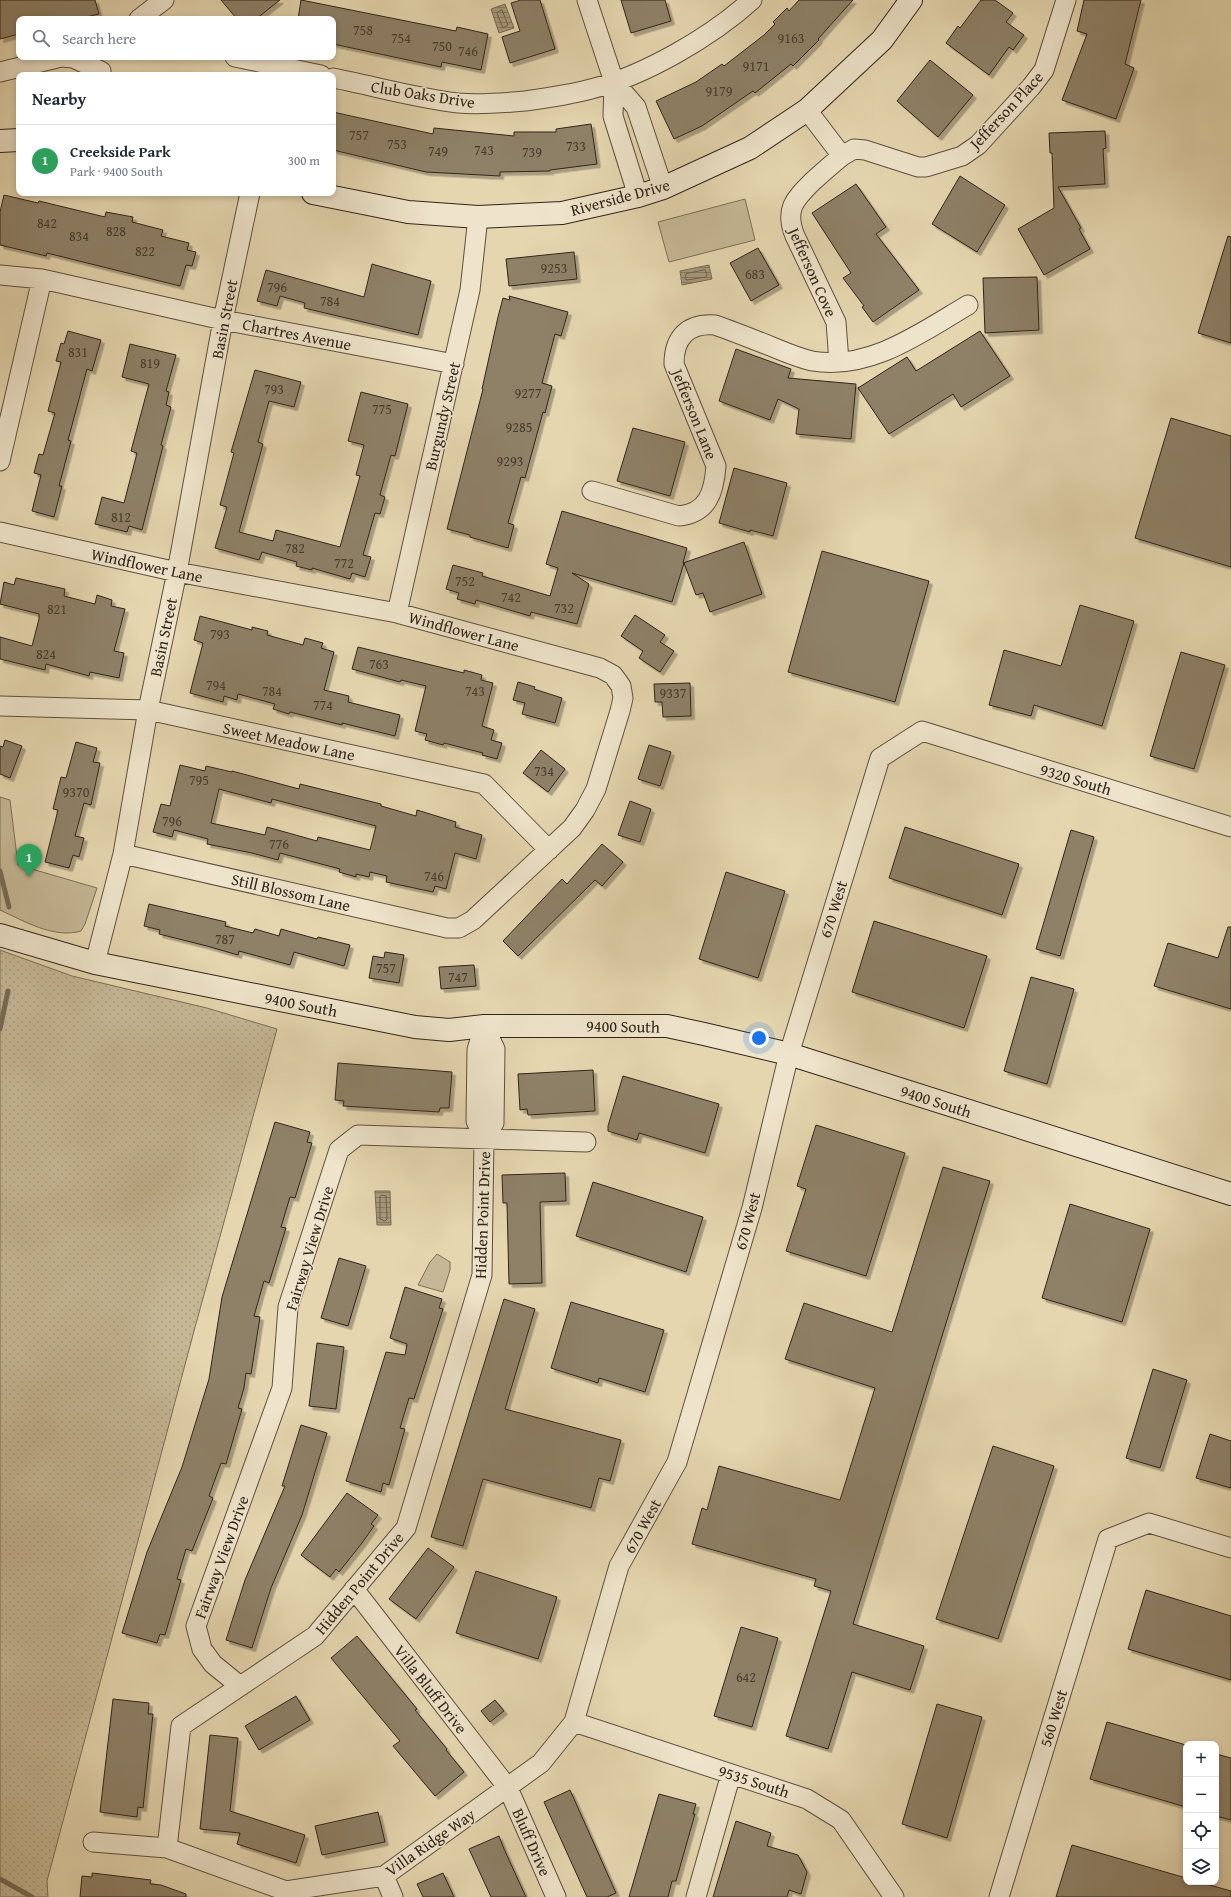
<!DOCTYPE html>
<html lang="en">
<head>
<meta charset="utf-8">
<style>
	:root { --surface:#fff; --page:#f2f2f3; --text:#1f2937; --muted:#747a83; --line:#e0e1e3; --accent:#ea580c }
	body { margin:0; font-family:"Gentium Book Plus",serif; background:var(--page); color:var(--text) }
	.controls { position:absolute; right:12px; bottom:12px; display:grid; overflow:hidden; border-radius:8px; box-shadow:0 2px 6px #0003 }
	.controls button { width:36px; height:36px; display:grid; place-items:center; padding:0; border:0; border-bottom:1px solid var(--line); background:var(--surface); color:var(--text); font:20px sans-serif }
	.you { position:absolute; left:759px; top:1038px; width:14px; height:14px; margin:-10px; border:3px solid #fff; border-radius:50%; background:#1a73e8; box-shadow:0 0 0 6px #1a73e833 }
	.badge { display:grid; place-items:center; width:26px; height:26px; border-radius:50%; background:var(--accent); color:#fff; font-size:13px; font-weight:700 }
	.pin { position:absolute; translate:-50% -33px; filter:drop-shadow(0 1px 2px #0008) }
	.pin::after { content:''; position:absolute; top:21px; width:14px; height:12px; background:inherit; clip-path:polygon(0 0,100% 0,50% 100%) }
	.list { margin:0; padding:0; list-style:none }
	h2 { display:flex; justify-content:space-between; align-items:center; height:52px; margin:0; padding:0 16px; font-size:17px }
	h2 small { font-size:13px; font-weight:400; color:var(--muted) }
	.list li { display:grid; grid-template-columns:26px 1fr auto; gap:12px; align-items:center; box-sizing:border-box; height:72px; padding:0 16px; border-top:1px solid var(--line) }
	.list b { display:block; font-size:15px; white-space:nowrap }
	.list p { margin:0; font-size:13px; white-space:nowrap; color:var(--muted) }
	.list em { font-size:13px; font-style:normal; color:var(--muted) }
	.icon { flex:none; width:22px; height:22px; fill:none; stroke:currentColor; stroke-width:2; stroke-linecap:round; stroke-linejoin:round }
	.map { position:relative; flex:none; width:1231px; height:1897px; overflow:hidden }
	.search { position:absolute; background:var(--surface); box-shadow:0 2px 6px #0003; left:16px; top:16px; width:320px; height:44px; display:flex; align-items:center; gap:10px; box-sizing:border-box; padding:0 14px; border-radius:8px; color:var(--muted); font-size:15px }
	.panel { position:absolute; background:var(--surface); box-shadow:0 2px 6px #0003; left:16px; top:72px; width:320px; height:124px; border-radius:8px }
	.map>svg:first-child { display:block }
	.grass { fill:url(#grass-dots); stroke:#7b6e58 }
	.park { fill:#c6b896; stroke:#7b6e58 }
	.water { fill:url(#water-rules); stroke:#776b55 }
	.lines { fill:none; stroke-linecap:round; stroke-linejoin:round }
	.shore { stroke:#6c604b; stroke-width:1 }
	.stream { stroke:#776b55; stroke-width:5 }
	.building { fill:#8e8167; stroke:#30251a; fill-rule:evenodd; filter:url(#shadow) }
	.street-casing { stroke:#5d513f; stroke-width:21 }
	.secondary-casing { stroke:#30251a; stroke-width:24 }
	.street { stroke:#eee4cb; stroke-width:19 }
	.secondary { stroke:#eee4cb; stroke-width:22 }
	.labels { text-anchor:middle; stroke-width:3; stroke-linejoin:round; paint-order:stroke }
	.number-label { font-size:14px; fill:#483c2d }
	.street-label { font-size:16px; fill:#30251a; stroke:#eee4cb }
</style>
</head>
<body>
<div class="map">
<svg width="1231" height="1897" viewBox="0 0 1231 1897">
	<defs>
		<pattern id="grass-dots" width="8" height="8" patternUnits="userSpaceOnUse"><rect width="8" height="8" fill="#c6b896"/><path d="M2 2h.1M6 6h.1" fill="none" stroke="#aa9e81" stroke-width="1.8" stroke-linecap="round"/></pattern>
		<pattern id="water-rules" width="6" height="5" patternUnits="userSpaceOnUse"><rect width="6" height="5" fill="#a79a7c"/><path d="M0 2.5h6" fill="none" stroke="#887d65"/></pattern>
		<filter id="shadow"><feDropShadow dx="3.5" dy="3.5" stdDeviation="0" flood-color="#0004"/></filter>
	</defs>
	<rect width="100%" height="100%" fill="#e5d6af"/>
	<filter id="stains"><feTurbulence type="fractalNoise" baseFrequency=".005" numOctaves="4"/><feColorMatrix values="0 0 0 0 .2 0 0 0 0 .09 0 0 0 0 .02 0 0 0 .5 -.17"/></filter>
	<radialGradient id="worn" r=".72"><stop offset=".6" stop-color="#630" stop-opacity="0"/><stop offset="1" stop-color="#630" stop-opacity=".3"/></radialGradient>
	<!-- grass -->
	<path class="grass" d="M0 950 72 976 207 1008 277 1029 194 1331 47 1881 48 1897H0Z"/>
	<!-- park -->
	<path class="park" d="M745 199 755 240 669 262 658 222Z
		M0 797 10 800 18 865 97 888 85 924 81 931C54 939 24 921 0 910Z
		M437 1254 450 1262V1270L443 1292 418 1285 430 1262Z"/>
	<!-- water -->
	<path class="water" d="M505 4 514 28 499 33 491 9Z
		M709 265 712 279 682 285 680 271Z
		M375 1191H390L391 1225H377Z"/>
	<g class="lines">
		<!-- shore -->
		<path class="shore" d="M502 10 508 25 503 28 497 13Z
			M705 270 707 274 706 277 687 280 685 279 686 274Z
			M382 1195 386 1196 387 1219 385 1221 380 1219V1197Z"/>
		<!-- stream -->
		<path class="stream" d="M0 871 9 907
			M0 1029 8 991
			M0 1879 32 1897"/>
	</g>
	<!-- building -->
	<path class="building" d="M0 0H95L99 14 78 19H19V34L0 39Z
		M221 0H280L256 19H237Z
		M301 0 456 31 457 27 488 34 481 70 442 62 441 67 333 44V19H298Z
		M521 0H540L555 49 510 63 502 37 520 31 511 3Z
		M621 0H665L671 21 631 33Z
		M799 0H853L818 39 819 40 793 66 791 64 755 93 753 91 702 126 674 139 656 101 696 82 722 64 724 66 764 35 775 24 773 22 787 8 789 11Z
		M981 0H995L1013 13 1006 22 1024 35 1013 50 1009 47 989 75 946 43 958 26 960 28Z
		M1084 0H1141L1125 64 1134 68 1116 119 1062 100 1087 34 1077 31Z
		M930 60 973 95 938 137 897 101Z
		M333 112 433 134 434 128 514 136V132H556V129L591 124 597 164 550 170V171L500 172V176L426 172 333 150Z
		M1105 131 1106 148 1103 149 1105 184 1058 187 1081 228 1079 229 1090 249 1044 275 1018 229 1054 208 1052 153H1050L1049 133Z
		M960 176 1005 205 977 252 932 224Z
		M856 184 886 227 876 234 919 290 873 322 862 307 864 306 843 278 851 273 812 213Z
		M4 195 38 203 39 201 105 217 106 212 133 217 132 222 163 230 161 236 189 243 187 250 196 252 192 266 186 265 180 286 47 253 46 256 0 245V212Z
		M1228 236 1231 237V343L1198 333Z
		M758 248 779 285 751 301 730 263Z
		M574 252 577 279 509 286 506 259Z
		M372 264 431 281 418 335 304 308 305 303 280 296 277 306 257 301 266 270 364 297Z
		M1037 277 1039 330 985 333 983 278Z
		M509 296 568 312 561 336 555 334 542 383 552 386 545 413 543 412 525 478 521 477 508 523 514 525 508 548 470 537V535L447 529 483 389H482L498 317 503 298 510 300Z
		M68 331 101 340 92 371 87 369 68 440 71 441 59 486H62L54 517 32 511 41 475 34 473 39 454 43 455 55 413 48 411 61 362 56 361 61 343 64 344Z
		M980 331 1010 376 961 407 953 394 889 434 858 388 907 357 916 371Z
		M130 344 176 355 166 391 169 392 166 405 171 407 161 445 163 446 142 530 129 526 127 532 95 524 102 497 124 503 137 453 131 451 149 384 122 377Z
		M736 349 791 369 788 378 856 384 851 439 796 434 799 409 778 399 770 420 719 401Z
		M255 370 301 382 294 407 269 401 258 442 263 444 239 532 273 541 276 530 340 547 360 476 356 475 364 445 348 441 361 392 408 404 395 456 391 455 380 495 385 497 380 514 375 513 363 555 371 557 365 577 352 573 350 579 312 568V570L296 566 297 562 262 552 259 560 215 548 227 507 220 505 234 453 231 452Z
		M1171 418 1231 436V567L1135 538Z
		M633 428 685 442 670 496 617 481Z
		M734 468 787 483 773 536 750 530V532L719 523Z
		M562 511 687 548 683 563 744 542 762 594 710 612 703 593 696 595 684 563 672 602 572 573 589 584 577 624 531 612 530 616 476 600 475 604 457 599 459 593 446 589 453 565 483 573 482 576 550 596 558 568 546 564Z
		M822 551 929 581 895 702 788 672Z
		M16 578 65 589 64 596 95 604 97 595 112 600 111 606 125 609 114 651 124 653 119 678 90 672 89 676 46 664 45 670 0 659V637L32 646 39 619V614L0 604 4 582 14 585Z
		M1080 605 1134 621 1102 726 1034 705 1031 716 989 705 1004 650 1061 666Z
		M635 615 665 635 660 642 674 651 660 672 639 658 643 651 621 636Z
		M200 616 252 630V627L268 631 267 635 303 645 305 638 323 643 321 648 334 652 324 690 349 696 348 702 400 715 395 736 342 723V725L290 712 289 714 273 709 275 704 238 694 237 700 224 696 223 702 190 693 203 643 194 640Z
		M358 647 464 673V670L482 675 481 680 493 683 482 726 494 730 491 740 502 743 497 759 482 755 483 753 444 743 443 745 425 740 427 734 415 731 426 686 401 680 400 682 352 669Z
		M1181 652 1225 665 1194 769 1150 756Z
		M518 682 535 687 534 689 562 698 555 723 522 714 525 703 513 700Z
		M690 683 691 716 663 717 662 702H655L654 684Z
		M5 740 22 746 10 778 0 774V746L3 747Z
		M76 742 97 748 93 762 100 763 91 805 84 803 75 836 84 838 79 857 73 855 69 868 45 862 58 810 53 809 61 777 66 778Z
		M649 745 671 752 660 786 638 779Z
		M541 750 565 769 548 792 523 773Z
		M180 765 205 771 206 766 232 772V771L299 789 300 784 381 804V806L416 816 417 810 456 822 455 827 482 835 476 859 455 853 446 889 435 886 433 892 386 882 387 876 370 872 369 877 356 874V877L339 872 340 869 280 853 278 860 252 853 207 844 208 839 174 830 172 837 153 832 161 804 170 806ZM219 789 271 803 272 799 376 826 370 850 318 837 317 841 267 827 265 835 211 823Z
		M630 801 651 809 640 842 618 835Z
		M905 827 1019 864 1002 915 889 878Z
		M1071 830 1094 837 1060 956 1036 949Z
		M602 844 623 862 602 886 595 880 518 956 503 941 562 879 567 884Z
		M726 872 785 891 758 978 699 959Z
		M149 904 226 922 225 926 253 933 255 929 279 936 281 929 317 939 318 937 350 945 344 966 294 952 290 965 239 951 238 955 207 946 159 934 160 930 144 926Z
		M874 921 987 956 964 1028 852 992Z
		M1228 927H1231V1009L1154 986 1168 943 1218 958Z
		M385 952 404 955 399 983 369 978 373 956 384 958Z
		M474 965 476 986 441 989 439 967Z
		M1031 977 1074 989 1047 1084 1004 1071Z
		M338 1063 452 1072 449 1108H440L439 1112 343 1106 344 1101 335 1100Z
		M593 1070 595 1111 528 1115 527 1109 520 1110 518 1074Z
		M623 1076 719 1104 705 1153 639 1133 637 1140 608 1131V1126Z
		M275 1122 310 1132 307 1142 312 1143 295 1198 290 1197 281 1227 286 1228 269 1283 264 1281 254 1316 260 1317 251 1374 246 1373 244 1388 238 1408 242 1409 226 1464 221 1463 209 1496 213 1498 192 1551 186 1549 177 1579 181 1580 165 1635 160 1634 157 1643 122 1633 147 1552 182 1467 209 1379 222 1297Z
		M816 1125 905 1153 866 1276 786 1251 806 1189 797 1186Z
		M943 1167 990 1181 853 1624 924 1646 910 1690 852 1672 828 1749 786 1736 831 1591 814 1586 816 1579 692 1544 702 1508 707 1510 719 1466 840 1500 875 1388 785 1359 804 1303 892 1332Z
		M565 1173 566 1201 540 1202 542 1283 509 1284 507 1203H503L502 1175Z
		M593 1182 703 1217 686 1272 576 1236Z
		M1070 1204 1150 1229 1122 1322 1042 1298Z
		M339 1258 366 1266 348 1326 321 1318Z
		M405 1287 442 1299 439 1308 443 1309 414 1399 409 1398 400 1428 405 1429 389 1485 383 1483 381 1492 346 1481 386 1352 405 1355 407 1344 390 1338Z
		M504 1299 535 1309 505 1409 621 1440 610 1481 599 1478 591 1508 483 1479 463 1546 431 1537Z
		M571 1302 664 1330 645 1392 599 1378 598 1383 551 1368Z
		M317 1343 344 1347 336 1409 309 1406Z
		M1153 1369 1187 1380 1160 1468 1126 1458Z
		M301 1425 327 1433 302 1515 271 1588 252 1648 226 1640 245 1580 285 1486H282Z
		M1210 1434 1231 1441V1488L1196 1478Z
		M993 1446 1054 1466 998 1639 936 1619Z
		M347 1493 378 1515 371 1524 374 1526 362 1543 339 1572 336 1569 330 1577 301 1555Z
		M428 1548 454 1567 416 1619 389 1599Z
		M476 1571 557 1597 538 1659 456 1633Z
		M1146 1590 1231 1616V1680L1128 1649Z
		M741 1627 778 1638 752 1727 714 1716Z
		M357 1636 417 1709 415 1710 447 1749 446 1750 464 1772 435 1796 393 1746 400 1741 331 1658Z
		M296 1696 310 1720 259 1750 245 1726Z
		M113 1699 149 1703 148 1714H153L143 1808 138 1807 137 1817 100 1812Z
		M495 1700 504 1711 490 1722 481 1711Z
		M937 1704 982 1717 947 1838 902 1824Z
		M1107 1722 1186 1745V1807L1090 1779Z
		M210 1735 238 1738 230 1811 305 1835 296 1863 237 1844 240 1833 200 1829Z
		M1216 1754 1231 1758V1820L1216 1816Z
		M570 1790 616 1893 607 1897H587L544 1802Z
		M659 1794 696 1804 693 1814H695L676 1881H672L668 1897H629Z
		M378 1812 385 1842 322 1855 315 1826Z
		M736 1821 771 1833 767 1846 798 1855 807 1872 801 1894 789 1890 787 1897H713Z
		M499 1836 504 1849 526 1897H491L469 1849Z
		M1072 1845 1186 1878V1882H1199L1231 1891V1897H1056Z
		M92 1873 151 1880 150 1884 161 1885 186 1894V1897H80L82 1876 92 1877Z
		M443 1873 454 1897H423L417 1884Z"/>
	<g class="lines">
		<!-- street casing -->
		<g class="street-casing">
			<path id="street" d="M587 0 614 82 613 116 638 196
				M139 19 164 0
				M61 57 73 58 101 71
				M235 57 321 75
				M0 72 61 57
				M333 78C374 86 416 98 458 103 480 105 503 103 525 101 547 98 569 95 591 89 644 76 711 37 752 0
				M614 82 636 107 663 188
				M807 110 842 156 854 149 865 150 918 167H926L962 156 978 145 1031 87 1044 70 1066 0
				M0 275 42 279 223 320 454 364
				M839 362 836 322 795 236C784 209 795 199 813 181 822 173 832 164 842 156
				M0 461 42 279
				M592 491 679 516C708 513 714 492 716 466L674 364C674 337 688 323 715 325 735 332 755 340 775 348 787 353 799 358 812 361 870 371 922 332 968 305
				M0 532 177 572 397 613 600 668 613 675 621 686 623 698 620 711 596 789 585 810 572 828 473 920 459 928H447L123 854
				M397 613 470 290 478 217
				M0 706 148 710 484 784 549 850
				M95 963 123 854 148 710 177 572 223 320 250 193
				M484 1026 495 1049 494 1123 484 1138
				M354 1589 508 1788 556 1897
				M240 1686 213 1664 202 1649 196 1626 282 1388 288 1307 339 1150 358 1135 586 1142
				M574 1722 807 1799 841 1820 894 1897
				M93 1842 167 1848 286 1891 384 1876 541 1763 574 1722 619 1566 677 1462 752 1208 789 1054 880 758 922 731 1231 827
				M167 1848 181 1726 315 1636 406 1528 482 1275 484 1138 476 1121 477 1050 484 1026
				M384 1876 393 1897
				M696 1897 731 1774
				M999 1897 1108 1539 1149 1523 1231 1548"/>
		</g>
		<!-- secondary casing -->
		<g class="secondary-casing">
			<path id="secondary" d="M0 141 19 140
				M313 193 408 212 478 217 562 213 638 196 663 188 750 148 807 110 882 40 911 0
				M0 935 95 963 415 1027 449 1030 484 1026H667L704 1034 789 1054 1231 1194"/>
		</g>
		<!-- street -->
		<use href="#street" class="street"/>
		<!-- secondary -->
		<use href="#secondary" class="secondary"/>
	</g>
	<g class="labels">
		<!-- number labels -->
		<g class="number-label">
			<text x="363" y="35">758</text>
			<text x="401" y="43">754</text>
			<text x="791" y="43">9163</text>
			<text x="442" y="51">750</text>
			<text x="468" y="56">746</text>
			<text x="756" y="71">9171</text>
			<text x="719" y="96">9179</text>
			<text x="359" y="140">757</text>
			<text x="397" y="149">753</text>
			<text x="576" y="151">733</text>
			<text x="484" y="155">743</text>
			<text x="438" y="156">749</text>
			<text x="532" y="157">739</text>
			<text x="47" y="228">842</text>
			<text x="116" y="236">828</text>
			<text x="79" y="241">834</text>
			<text x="145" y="256">822</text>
			<text x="554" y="273">9253</text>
			<text x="755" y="279">683</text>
			<text x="277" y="292">796</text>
			<text x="330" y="306">784</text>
			<text x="78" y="357">831</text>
			<text x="150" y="368">819</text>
			<text x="274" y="394">793</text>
			<text x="528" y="398">9277</text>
			<text x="382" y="414">775</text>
			<text x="519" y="432">9285</text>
			<text x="510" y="466">9293</text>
			<text x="121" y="522">812</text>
			<text x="295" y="553">782</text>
			<text x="344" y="568">772</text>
			<text x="465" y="586">752</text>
			<text x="511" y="602">742</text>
			<text x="564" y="613">732</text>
			<text x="57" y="614">821</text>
			<text x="220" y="639">793</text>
			<text x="46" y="659">824</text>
			<text x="379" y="669">763</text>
			<text x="216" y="690">794</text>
			<text x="272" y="696">784</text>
			<text x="475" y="696">743</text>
			<text x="673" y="698">9337</text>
			<text x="323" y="710">774</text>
			<text x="544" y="776">734</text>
			<text x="199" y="785">795</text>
			<text x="76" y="797">9370</text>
			<text x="172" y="826">796</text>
			<text x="279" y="849">776</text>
			<text x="434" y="881">746</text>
			<text x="225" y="944">787</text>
			<text x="386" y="973">757</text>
			<text x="458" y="982">747</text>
			<text x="746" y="1682">642</text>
		</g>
		<!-- street labels -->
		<g class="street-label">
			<text transform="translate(423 94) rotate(9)" y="6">Club Oaks Drive</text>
			<text transform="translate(1006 110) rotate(-47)" y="6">Jefferson Place</text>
			<text transform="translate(620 197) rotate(-15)" y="6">Riverside Drive</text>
			<text transform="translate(813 272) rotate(66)" y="6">Jefferson Cove</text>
			<text transform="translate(224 319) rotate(-79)" y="6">Basin Street</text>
			<text transform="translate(297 334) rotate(11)" y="6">Chartres Avenue</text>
			<text transform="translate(695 414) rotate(68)" y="6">Jefferson Lane</text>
			<text transform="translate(442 416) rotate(-77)" y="6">Burgundy Street</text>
			<text transform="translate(147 565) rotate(12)" y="6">Windflower Lane</text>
			<text transform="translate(464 631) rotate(15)" y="6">Windflower Lane</text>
			<text transform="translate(163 637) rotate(-78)" y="6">Basin Street</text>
			<text transform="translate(289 741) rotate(12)" y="6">Sweet Meadow Lane</text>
			<text transform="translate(1076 779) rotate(17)" y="6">9320 South</text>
			<text transform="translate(291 892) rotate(13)" y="6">Still Blossom Lane</text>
			<text transform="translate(833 909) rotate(-73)" y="6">670 West</text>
			<text transform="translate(301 1004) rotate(11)" y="6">9400 South</text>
			<text transform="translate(623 1026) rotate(1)" y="6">9400 South</text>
			<text transform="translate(936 1101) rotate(18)" y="6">9400 South</text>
			<text transform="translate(482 1215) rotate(-88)" y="6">Hidden Point Drive</text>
			<text transform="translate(747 1221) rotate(-75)" y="6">670 West</text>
			<text transform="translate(309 1248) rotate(-73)" y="6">Fairway View Drive</text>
			<text transform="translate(642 1526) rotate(-61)" y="6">670 West</text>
			<text transform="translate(221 1557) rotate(-70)" y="6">Fairway View Drive</text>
			<text transform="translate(359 1583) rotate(-50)" y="6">Hidden Point Drive</text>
			<text transform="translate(431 1689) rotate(52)" y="6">Villa Bluff Drive</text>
			<text transform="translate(1053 1718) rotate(-73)" y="6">560 West</text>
			<text transform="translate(754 1781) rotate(18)" y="6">9535 South</text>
			<text transform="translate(430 1842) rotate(-35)" y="6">Villa Ridge Way</text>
			<text transform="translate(532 1842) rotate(66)" y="6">Bluff Drive</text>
		</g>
	</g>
	<rect width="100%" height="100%" filter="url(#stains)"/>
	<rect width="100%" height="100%" fill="url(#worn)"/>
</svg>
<div class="controls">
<button>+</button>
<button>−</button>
<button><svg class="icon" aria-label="locate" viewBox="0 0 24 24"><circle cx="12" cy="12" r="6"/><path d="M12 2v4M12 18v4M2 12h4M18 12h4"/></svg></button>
<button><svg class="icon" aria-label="layers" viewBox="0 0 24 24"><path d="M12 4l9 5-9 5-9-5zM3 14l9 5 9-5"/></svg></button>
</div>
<div class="you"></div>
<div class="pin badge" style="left:29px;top:877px;background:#2e9e5b">1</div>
<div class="search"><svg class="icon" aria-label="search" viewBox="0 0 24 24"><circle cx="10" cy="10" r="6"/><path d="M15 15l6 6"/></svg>Search here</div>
<section class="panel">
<h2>Nearby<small></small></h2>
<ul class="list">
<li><span class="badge" style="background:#2e9e5b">1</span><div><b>Creekside Park</b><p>Park · 9400 South</p></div><em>300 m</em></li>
</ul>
</section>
</div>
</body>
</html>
